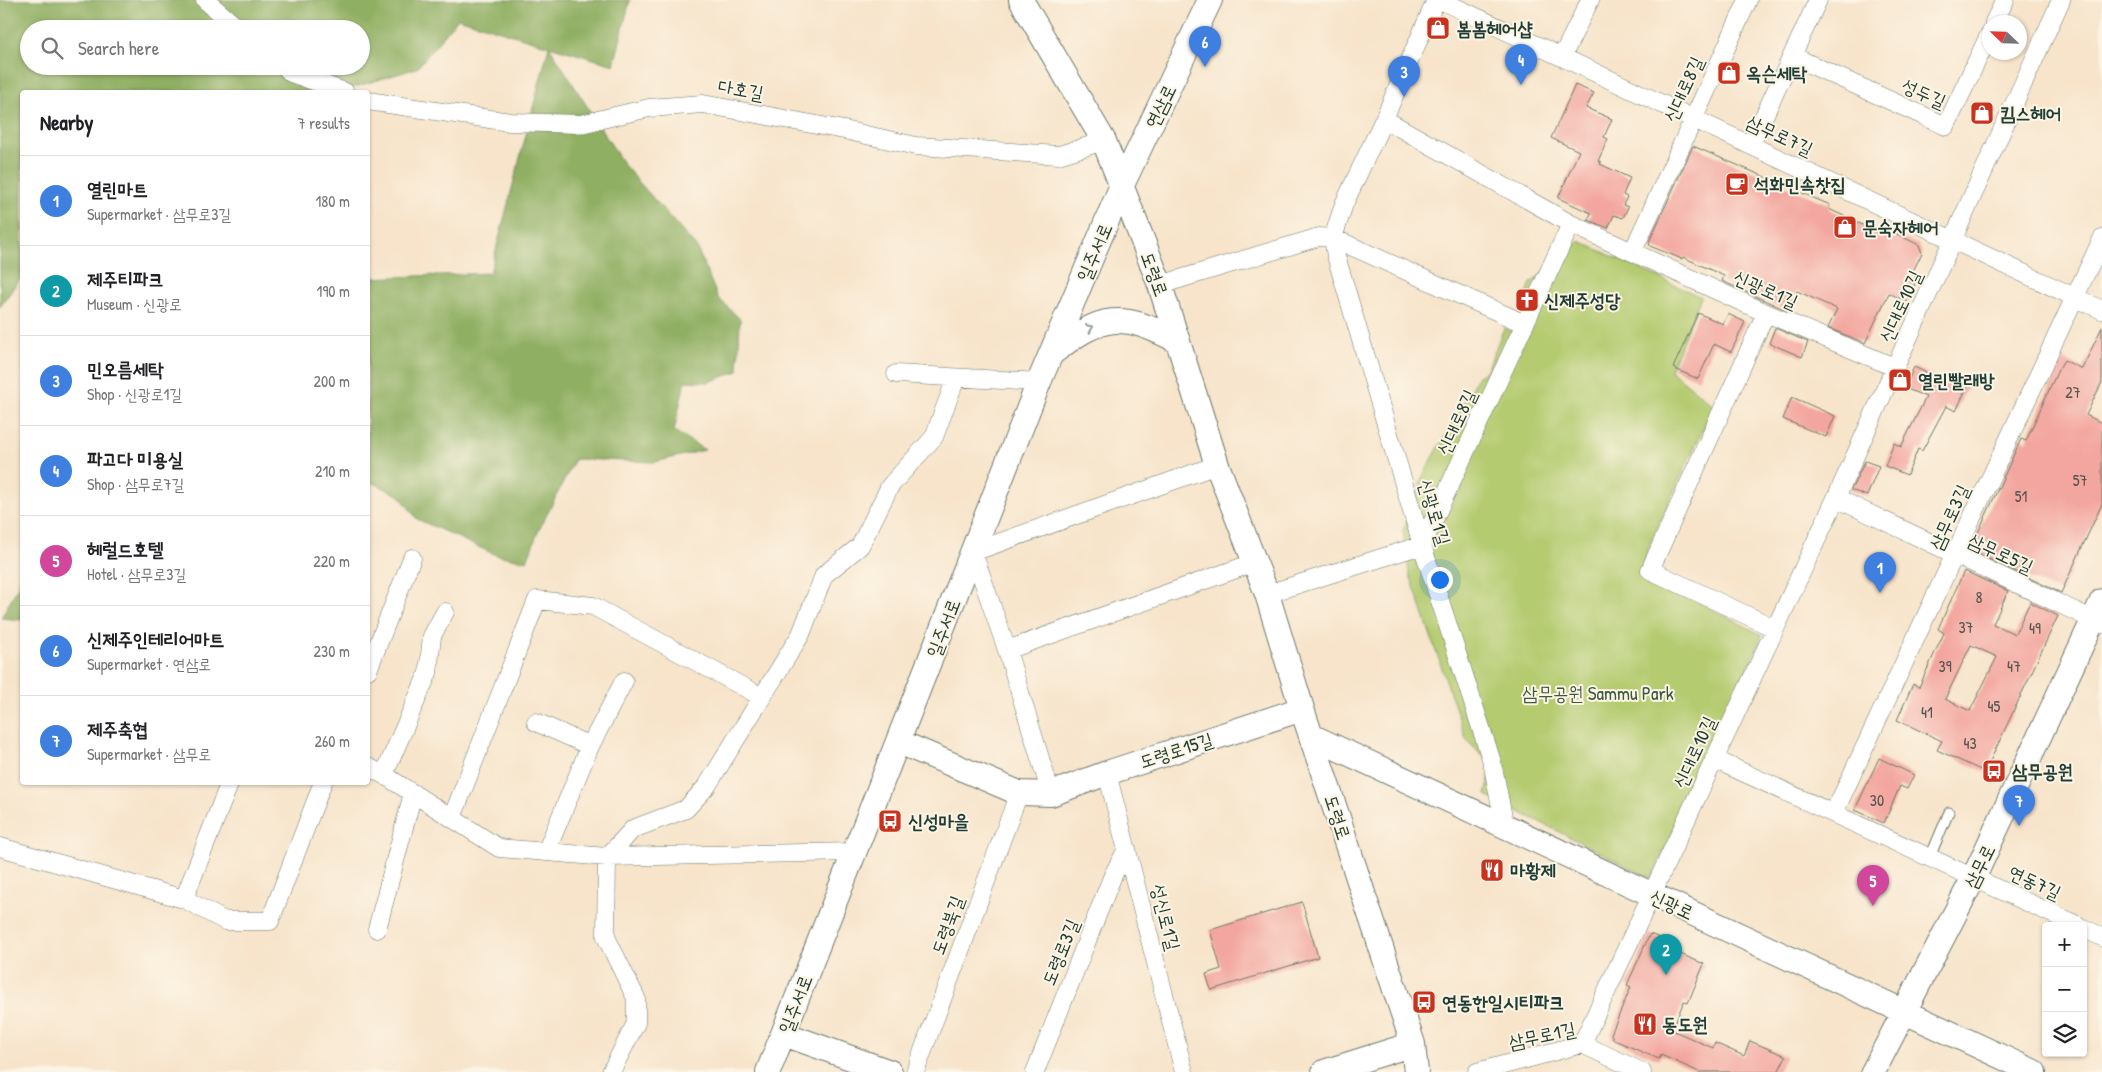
<!DOCTYPE html>
<html lang="en">
<head>
<meta charset="utf-8">
<style>
	:root { --surface:#fff; --page:#f2f2f2; --text:#202124; --muted:#757577; --line:#e0e0e0; --accent:#ea580c }
	body { margin:0; font-family:"Patrick Hand","Poor Story",sans-serif; background:var(--page); color:var(--text) }
	.controls { position:absolute; right:15px; bottom:15px; display:grid; overflow:hidden; border-radius:5px; box-shadow:0 1px 4px #0004 }
	.controls button { width:45px; height:45px; display:grid; place-items:center; padding:0; border:0; border-bottom:1px solid var(--line); background:var(--surface); color:var(--text); font:25px sans-serif }
	.compass { position:absolute; left:1982px; top:15px; width:45px; height:45px; border-radius:50%; background:var(--surface); box-shadow:0 1px 4px #0004; rotate:293deg }
	.you { position:absolute; left:1439px; top:579px; width:18px; height:18px; margin:-12px; border:4px solid #fff; border-radius:50%; background:#1a73e8; box-shadow:0 0 0 8px #1a73e833 }
	.badge { display:grid; place-items:center; width:32px; height:32px; border-radius:50%; background:var(--accent); color:#fff; font-size:16px; font-weight:700 }
	.pin { position:absolute; translate:-50% -41px; filter:drop-shadow(0 1px 2px #0008) }
	.pin::after { content:''; position:absolute; top:26px; width:18px; height:15px; background:inherit; clip-path:polygon(0 0,100% 0,50% 100%) }
	.list { margin:0; padding:0; list-style:none }
	h2 { display:flex; justify-content:space-between; align-items:center; height:65px; margin:0; padding:0 20px; font-size:21px }
	h2 small { font-size:16px; font-weight:400; color:var(--muted) }
	.list li { display:grid; grid-template-columns:32px 1fr auto; gap:15px; align-items:center; box-sizing:border-box; height:90px; padding:0 20px; border-top:1px solid var(--line) }
	.list b { display:block; font-size:19px; white-space:nowrap }
	.list p { margin:0; font-size:16px; white-space:nowrap; color:var(--muted) }
	.list em { font-size:16px; font-style:normal; color:var(--muted) }
	.icon { flex:none; width:28px; height:28px; fill:none; stroke:currentColor; stroke-width:2; stroke-linecap:round; stroke-linejoin:round }
	.map { position:relative; flex:none; width:2102px; height:1072px; overflow:hidden }
	.search { position:absolute; background:var(--surface); box-shadow:0 1px 4px #0004; left:20px; top:20px; width:350px; height:55px; display:flex; align-items:center; gap:12px; box-sizing:border-box; padding:0 18px; border-radius:28px; color:var(--muted); font-size:19px }
	.panel { position:absolute; background:var(--surface); box-shadow:0 1px 4px #0004; left:20px; top:90px; width:350px; height:695px; border-radius:5px }
	.map>svg:first-child { display:block }
	.green { fill:#b4cb70; stroke:#6a8452 }
	.forest { fill:#8faf62; stroke:#57764b; fill-rule:evenodd }
	.building { fill:#f3a69f; fill-rule:evenodd }
	.lines { fill:none; stroke-linecap:round; stroke-linejoin:round }
	.lane-casing { stroke:#6b7769; stroke-width:11 }
	.street-casing { stroke:#6b7769; stroke-width:19 }
	.secondary-casing { stroke:#6b7769; stroke-width:26 }
	.lane { stroke:#fff; stroke-width:9 }
	.street { stroke:#fff; stroke-width:18 }
	.secondary { stroke:#fff; stroke-width:24 }
	.oneway { stroke:#8f9e9a }
	.labels { text-anchor:middle; stroke-width:4; stroke-linejoin:round; paint-order:stroke }
	.number-label { font-size:16px; fill:#54574f }
	.poi-label { font-size:19px; font-weight:bold; fill:#1f3d34; stroke:#fcf5e5; text-anchor:start }
	.street-label { font-size:19px; fill:#1f3d34; stroke:#fcf5e5 }
	.park-label { font-size:19px; fill:#3d5940; stroke:#fcf5e5 }
</style>
</head>
<body>
<div class="map">
<svg width="2102" height="1072" viewBox="0 0 2102 1072">
	<rect width="100%" height="100%" fill="#fcf5e5"/>
	<filter id="ink" filterUnits="userSpaceOnUse"><feTurbulence type="fractalNoise" baseFrequency=".02" numOctaves="2"/><feDisplacementMap in="SourceGraphic" scale="10" xChannelSelector="R" yChannelSelector="G"/><feConvolveMatrix kernelMatrix="1 2 1 2 8 2 1 2 1" color-interpolation-filters="sRGB"/></filter>
	<filter id="wash" filterUnits="userSpaceOnUse"><feTurbulence type="fractalNoise" baseFrequency=".0096" numOctaves="4" result="noise"/><feDisplacementMap in="SourceGraphic" scale="20" xChannelSelector="R" yChannelSelector="G"/><feGaussianBlur stdDeviation="1.12" result="paint"/><feColorMatrix in="noise" values="0 0 0 0 0 0 0 0 0 0 0 0 0 0 0 0 0 1.4 0 .05"/><feComposite in="paint" operator="in"/></filter>
	<g filter="url(#wash)">
		<rect width="100%" height="100%" fill="#f7e4cb"/>
		<!-- green -->
		<path class="green" d="M1579 241 1701 297 1670 370 1714 406 1653 536 1640 572 1762 635 1730 713 1651 878 1486 795 1492 762 1479 753 1466 739 1409 572 1403 531 1423 476 1478 376 1486 372 1504 328 1512 332 1531 283Z"/>
		<!-- forest -->
		<path class="forest" d="M0 0H630L614 65 549 46 624 165 697 248 718 298 740 319 738 371 709 382 685 381 674 431 705 450 655 462 575 459 538 532 527 561 496 555 417 519 400 496 374 483 368 484V278L490 273 549 46 458 18 417 68 339 92H22V276L0 307ZM29 29H361V66H29Z
			M22 579V620L1 618Z"/>
		<g id="blocks">
			<!-- building -->
			<path class="building" d="M1575 85 1594 93 1586 108 1612 119 1604 137 1608 139 1598 161 1601 162 1600 164 1630 178 1623 195 1627 197 1623 205 1628 207 1623 218 1614 215 1608 228 1588 220 1591 213 1558 198 1579 151 1551 138Z
				M1693 146 1830 205 1829 209 1888 237 1891 231 1919 245 1922 253 1908 281 1915 284 1907 302 1889 293 1865 343 1828 328 1837 309 1797 291 1788 311 1722 281 1724 276 1683 257 1682 259 1650 246 1649 242Z
				M1698 313 1723 324 1728 314 1745 322 1731 352 1714 344 1698 379 1673 368Z
				M2102 327V382L2086 415 2102 423V504L2061 593 1970 550 2021 439 2026 441 2058 370 2064 360 2082 369Z
				M1775 328 1808 342 1802 357 1769 343Z
				M1914 367 1947 382 1951 375 1969 383 1956 411 1946 406 1922 451 1918 449 1907 475 1885 466 1894 443 1901 447 1926 397 1905 388Z
				M1792 397 1835 416 1826 437 1783 419Z
				M1865 461 1879 466 1867 496 1851 490Z
				M1964 571 2008 591 1993 624 2015 634 2030 602 2058 616 1985 772 1937 750 1942 741 1897 720 1913 684 1919 687 1944 633 1938 629ZM1971 645 1997 657 1970 711 1945 699Z
				M1879 758 1914 775 1907 789 1900 786 1884 823 1855 810Z
				M1302 902 1318 957 1211 990 1206 974 1221 969 1210 930Z
				M1650 934 1674 944 1671 950 1704 964 1688 1003 1684 1001 1672 1030 1713 1048 1715 1043 1744 1056 1750 1041 1786 1056 1778 1072H1699L1661 1055 1659 1059 1614 1040 1611 1034 1631 987 1627 985Z"/>
		</g>
	</g>
	<g filter="url(#ink)">
		<use href="#blocks" fill-opacity="0" stroke="#6b7769" stroke-width="1"/>
		<g class="lines">
			<!-- lane casing -->
			<g class="lane-casing">
				<path id="lane" d="M1930 857 1949 812"/>
			</g>
			<!-- street casing -->
			<g class="street-casing">
				<path id="street" d="M205 0 239 29
					M1436 0 1384 119 1344 204 1333 238 1336 256 1422 545 1492 762 1505 827
					M1440 0 2102 310
					M1994 22 2005 0
					M1792 56 1946 126 1990 33
					M1562 57 1590 0
					M284 66 291 73 345 92
					M368 101 510 122 581 124 649 108 703 104 844 130 916 146 1059 155 1104 141
					M1384 119 1571 224 1766 313 1894 367
					M1751 144 1818 0
					M1633 251 1748 0
					M1160 285 1319 237 1333 238 1525 324
					M1766 313 1650 570 1774 628
					M896 374 1039 382
					M1836 498 2102 624
					M1267 594 1422 545 1571 224
					M1007 650 1256 562
					M368 670 412 558
					M536 722 590 746
					M1714 759 2079 926
					M368 767 384 775 499 848 607 857 855 852
					M1107 773 1184 1072
					M384 775 428 673 432 636 445 612
					M1051 794 1007 650 973 552 1217 465
					M1834 813 2102 239
					M452 818 537 600 593 606 762 697
					M0 847 184 899 225 921H270L323 782
					M546 852 590 746 624 681
					M184 899 230 782
					M2083 928 2102 937
					M377 929 413 793
					M1582 1044 1836 498 2061 0
					M611 1072 636 1023V998L606 937 607 857 633 829 686 809 707 786 801 634 824 575 860 546 890 486 934 437 956 378
					M915 1072 1019 793
					M1035 1072 1113 875 1127 849
					M1477 1072 1582 1044 1642 1072"/>
			</g>
			<!-- secondary casing -->
			<g class="secondary-casing">
				<path id="secondary" d="M1021 0 1104 141 1160 285 1217 465 1267 594 1302 709 1413 1044 1416 1072
					M1051 354C1102 314 1120 311 1178 341
					M1311 736 2034 1072
					M899 742 1019 793 1051 794 1107 773 1302 709
					M784 1034 890 1072
					M768 1072 1039 382 1122 185 1210 0
					M1324 1072 1413 1044
					M1873 1072 1974 877 2102 601"/>
			</g>
			<!-- lane -->
			<use href="#lane" class="lane"/>
			<!-- street -->
			<use href="#street" class="street"/>
			<!-- secondary -->
			<use href="#secondary" class="secondary"/>
		</g>
		<!-- one-way arrows -->
		<defs><path id="oneway-chevron" d="M-2-3.5L2.5 0L-2 3.5" fill="none" stroke-width="1.6" stroke-linecap="round" stroke-linejoin="round" transform="scale(1.25)"/></defs>
		<use class="oneway" href="#oneway-chevron" transform="translate(1090 328) rotate(-25)"/>
	</g>
	<!-- icons -->
	<defs>
		<g id="shop-square" transform="scale(1.25)"><rect x="-9" y="-9" width="18" height="18" rx="4" fill="#c8321e" stroke="#fcf5e5"/><path d="M-5-2.5h2.3a2.7 3.5 0 0 1 5.4 0H5L5.5 6h-11ZM-1.5-2.5h3a1.5 2.3 0 0 0-3 0Z" fill="#fff"/></g>
		<g id="cafe-square" transform="scale(1.25)"><rect x="-9" y="-9" width="18" height="18" rx="4" fill="#c8321e" stroke="#fcf5e5"/><path d="M-5.5-4.5H6V0H3Q3 3.5 0 3.5H-2.5Q-5.5 3.5-5.5 0ZM3-3.2v2h1.7v-2ZM-6 4.5H4V6H-6Z" fill="#fff"/></g>
		<g id="church-square" transform="scale(1.25)"><rect x="-9" y="-9" width="18" height="18" rx="4" fill="#c8321e" stroke="#fcf5e5"/><path d="M-1.2-6h2.4v3.5h3.3v2.4h-3.3V6h-2.4V-.1h-3.3v-2.4h3.3Z" fill="#fff"/></g>
		<g id="bus-square" transform="scale(1.25)"><rect x="-9" y="-9" width="18" height="18" rx="4" fill="#c8321e" stroke="#fcf5e5"/><path d="M-5-6H5V4H4V6H2V4H-2V6H-4V4H-5ZM-3.5-4V0h7V-4ZM-3.5 1.2v1.5H-2V1.2ZM2 1.2v1.5H3.5V1.2Z" fill="#fff"/></g>
		<g id="restaurant-square" transform="scale(1.25)"><rect x="-9" y="-9" width="18" height="18" rx="4" fill="#c8321e" stroke="#fcf5e5"/><path d="M-5-6h1v4h1v-4h1v4h1v-4h1v5L-1.5 .5V6h-2V.5L-5-1ZM5-6V6H3V1.5H1.5Q1.5-4 5-6Z" fill="#fff"/></g>
	</defs>
	<g fill-rule="evenodd">
		<use href="#shop-square" x="1438" y="28"/>
		<use href="#shop-square" x="1729" y="73"/>
		<use href="#shop-square" x="1982" y="113"/>
		<use href="#cafe-square" x="1737" y="184"/>
		<use href="#shop-square" x="1845" y="227"/>
		<use href="#church-square" x="1527" y="300"/>
		<use href="#shop-square" x="1900" y="380"/>
		<use href="#bus-square" x="1994" y="771"/>
		<use href="#bus-square" x="890" y="821"/>
		<use href="#restaurant-square" x="1492" y="870"/>
		<use href="#bus-square" x="1424" y="1002"/>
		<use href="#restaurant-square" x="1645" y="1024"/>
	</g>
	<g class="labels">
		<!-- number labels -->
		<g class="number-label">
			<text x="2073" y="398">27</text>
			<text x="2080" y="486">57</text>
			<text x="2021" y="502">51</text>
			<text x="1979" y="603">8</text>
			<text x="1966" y="633">37</text>
			<text x="2035" y="634">49</text>
			<text x="1945" y="672">39</text>
			<text x="2014" y="672">47</text>
			<text x="1994" y="712">45</text>
			<text x="1927" y="718">41</text>
			<text x="1970" y="749">43</text>
			<text x="1877" y="806">30</text>
		</g>
		<!-- poi labels -->
		<g class="poi-label">
			<text x="1456" y="35">봄봄헤어샵</text>
			<text x="1746" y="80">옥슨세탁</text>
			<text x="2000" y="120">킴스헤어</text>
			<text x="1754" y="191">석화민속찻집</text>
			<text x="1862" y="234">문숙자헤어</text>
			<text x="1544" y="307">신제주성당</text>
			<text x="1918" y="387">열린빨래방</text>
			<text x="2012" y="778">삼무공원</text>
			<text x="908" y="828">신성마을</text>
			<text x="1510" y="877">마황제</text>
			<text x="1442" y="1009">연동한일시티파크</text>
			<text x="1662" y="1031">동도원</text>
		</g>
		<!-- street labels -->
		<g class="street-label">
			<text transform="translate(741 89) rotate(10)" y="7">다호길</text>
			<text transform="translate(1683 89) rotate(-65)" y="7">신대로8길</text>
			<text transform="translate(1924 93) rotate(24)" y="7">성두길</text>
			<text transform="translate(1160 106) rotate(-64)" y="7">연삼로</text>
			<text transform="translate(1780 135) rotate(25)" y="7">삼무로7길</text>
			<text transform="translate(1094 252) rotate(-67)" y="7">일주서로</text>
			<text transform="translate(1155 274) rotate(70)" y="7">도령로</text>
			<text transform="translate(1766 289) rotate(24)" y="7">신광로1길</text>
			<text transform="translate(1900 306) rotate(-65)" y="7">신대로10길</text>
			<text transform="translate(1456 422) rotate(-65)" y="7">신대로8길</text>
			<text transform="translate(1435 512) rotate(73)" y="7">신광로1길</text>
			<text transform="translate(1949 517) rotate(-65)" y="7">삼무로3길</text>
			<text transform="translate(2001 553) rotate(25)" y="7">삼무로5길</text>
			<text transform="translate(943 628) rotate(-69)" y="7">일주서로</text>
			<text transform="translate(1176 750) rotate(-18)" y="7">도령로15길</text>
			<text transform="translate(1694 752) rotate(-65)" y="7">신대로10길</text>
			<text transform="translate(1338 817) rotate(72)" y="7">도령로</text>
			<text transform="translate(1979 866) rotate(-64)" y="7">삼무로</text>
			<text transform="translate(2035 882) rotate(25)" y="7">연동7길</text>
			<text transform="translate(1672 904) rotate(25)" y="7">신광로</text>
			<text transform="translate(1166 917) rotate(76)" y="7">성신로1길</text>
			<text transform="translate(947 925) rotate(-70)" y="7">도령북길</text>
			<text transform="translate(1060 952) rotate(-68)" y="7">도령로3길</text>
			<text transform="translate(795 1004) rotate(-69)" y="7">일주서로</text>
			<text transform="translate(1542 1035) rotate(-12)" y="7">삼무로1길</text>
		</g>
		<!-- park labels -->
		<g class="park-label">
			<text x="1598" y="700">삼무공원 Sammu Park</text>
		</g>
	</g>
</svg>
<div class="controls">
<button>+</button>
<button>−</button>
<button><svg class="icon" aria-label="layers" viewBox="0 0 24 24"><path d="M12 4l9 5-9 5-9-5zM3 14l9 5 9-5"/></svg></button>
</div>
<svg class="compass" viewBox="-18 -18 36 36"><path d="M0-13l5 13h-10z" fill="#e53935"/><path d="M0 13l5-13h-10z" fill="#757577"/></svg>
<div class="you"></div>
<div class="pin badge" style="left:1880px;top:593px;background:#3f7fe0">1</div>
<div class="pin badge" style="left:1666px;top:975px;background:#0f9aa8">2</div>
<div class="pin badge" style="left:1404px;top:97px;background:#3f7fe0">3</div>
<div class="pin badge" style="left:1521px;top:85px;background:#3f7fe0">4</div>
<div class="pin badge" style="left:1873px;top:906px;background:#d1479c">5</div>
<div class="pin badge" style="left:1205px;top:67px;background:#3f7fe0">6</div>
<div class="pin badge" style="left:2019px;top:826px;background:#3f7fe0">7</div>
<div class="search"><svg class="icon" aria-label="search" viewBox="0 0 24 24"><circle cx="10" cy="10" r="6"/><path d="M15 15l6 6"/></svg>Search here</div>
<section class="panel">
<h2>Nearby<small>7 results</small></h2>
<ul class="list">
<li><span class="badge" style="background:#3f7fe0">1</span><div><b>열린마트</b><p>Supermarket · 삼무로3길</p></div><em>180 m</em></li>
<li><span class="badge" style="background:#0f9aa8">2</span><div><b>제주티파크</b><p>Museum · 신광로</p></div><em>190 m</em></li>
<li><span class="badge" style="background:#3f7fe0">3</span><div><b>민오름세탁</b><p>Shop · 신광로1길</p></div><em>200 m</em></li>
<li><span class="badge" style="background:#3f7fe0">4</span><div><b>파고다 미용실</b><p>Shop · 삼무로7길</p></div><em>210 m</em></li>
<li><span class="badge" style="background:#d1479c">5</span><div><b>헤럴드호텔</b><p>Hotel · 삼무로3길</p></div><em>220 m</em></li>
<li><span class="badge" style="background:#3f7fe0">6</span><div><b>신제주인테리어마트</b><p>Supermarket · 연삼로</p></div><em>230 m</em></li>
<li><span class="badge" style="background:#3f7fe0">7</span><div><b>제주축협</b><p>Supermarket · 삼무로</p></div><em>260 m</em></li>
</ul>
</section>
</div>
</body>
</html>
